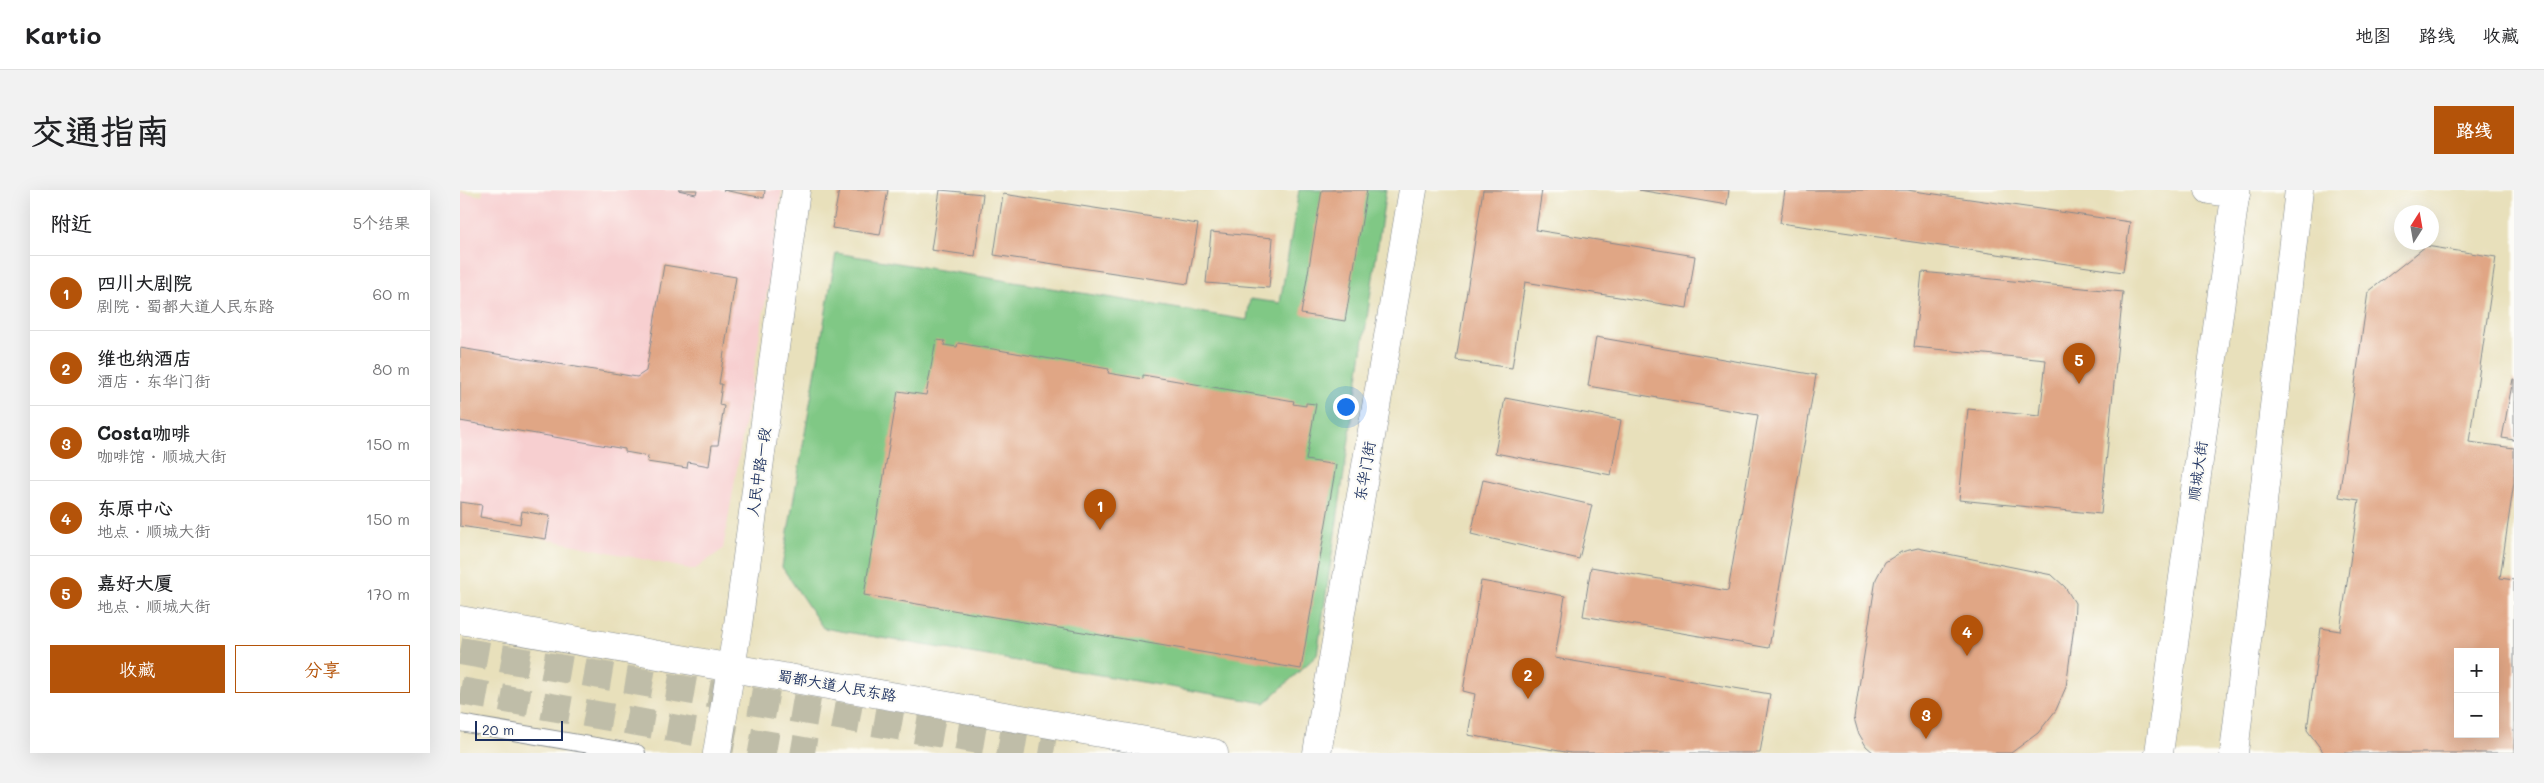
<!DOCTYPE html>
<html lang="zh">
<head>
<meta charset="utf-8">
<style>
	:root { --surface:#fff; --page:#f2f2f2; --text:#202124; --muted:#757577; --line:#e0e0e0; --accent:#b45309 }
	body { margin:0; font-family:Mali,"LXGW WenKai TC",sans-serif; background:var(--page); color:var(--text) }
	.controls { position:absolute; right:15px; bottom:15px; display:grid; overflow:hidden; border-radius:0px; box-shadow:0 5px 20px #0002 }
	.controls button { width:45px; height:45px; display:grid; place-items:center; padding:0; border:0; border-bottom:1px solid var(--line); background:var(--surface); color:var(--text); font:25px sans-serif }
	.compass { position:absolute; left:1934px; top:15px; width:45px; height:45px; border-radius:50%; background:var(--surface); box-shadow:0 5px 20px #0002; rotate:11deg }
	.scale { position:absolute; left:15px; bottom:12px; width:88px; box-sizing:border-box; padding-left:5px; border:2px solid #1b2f5e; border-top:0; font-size:14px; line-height:18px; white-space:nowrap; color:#1b2f5e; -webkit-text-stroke:4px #fdfcf7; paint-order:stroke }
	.you { position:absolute; left:885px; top:216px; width:18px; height:18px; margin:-12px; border:4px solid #fff; border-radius:50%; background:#1a73e8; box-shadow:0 0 0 8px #1a73e833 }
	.badge { display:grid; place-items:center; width:32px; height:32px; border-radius:50%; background:var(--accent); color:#fff; font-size:16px; font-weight:700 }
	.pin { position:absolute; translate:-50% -41px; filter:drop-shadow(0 1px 2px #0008) }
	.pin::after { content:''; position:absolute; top:26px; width:18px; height:15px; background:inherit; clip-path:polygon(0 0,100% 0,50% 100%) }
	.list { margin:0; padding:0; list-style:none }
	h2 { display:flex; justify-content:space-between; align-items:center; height:65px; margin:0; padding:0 20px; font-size:21px }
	h2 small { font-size:16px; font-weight:400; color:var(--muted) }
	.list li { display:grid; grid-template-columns:32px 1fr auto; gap:15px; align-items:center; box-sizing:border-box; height:75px; padding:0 20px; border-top:1px solid var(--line) }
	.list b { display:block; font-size:19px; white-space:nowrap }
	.list p { margin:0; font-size:16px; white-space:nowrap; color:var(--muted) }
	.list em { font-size:16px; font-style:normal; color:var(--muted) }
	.actions { display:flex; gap:10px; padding:15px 20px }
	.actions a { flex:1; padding:11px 0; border:1px solid var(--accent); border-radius:0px; text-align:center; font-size:18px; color:var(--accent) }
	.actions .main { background:var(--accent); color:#fff }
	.map { position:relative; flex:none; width:2054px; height:563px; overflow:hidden; border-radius:0px }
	header { display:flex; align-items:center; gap:30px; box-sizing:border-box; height:70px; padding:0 25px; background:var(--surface); border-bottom:1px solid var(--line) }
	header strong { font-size:24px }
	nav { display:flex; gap:28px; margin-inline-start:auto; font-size:18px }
	.intro { display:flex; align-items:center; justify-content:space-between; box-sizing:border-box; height:120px; padding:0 30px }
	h1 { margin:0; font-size:35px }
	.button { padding:12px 22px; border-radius:0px; background:var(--accent); color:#fff; font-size:18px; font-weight:700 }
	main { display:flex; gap:30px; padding:0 30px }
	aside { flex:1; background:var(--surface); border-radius:0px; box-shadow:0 5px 20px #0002 }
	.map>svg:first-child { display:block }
	.built { fill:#f7cfd0 }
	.green { fill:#80c885; stroke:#4e7c72 }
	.building { fill:#e0a685; fill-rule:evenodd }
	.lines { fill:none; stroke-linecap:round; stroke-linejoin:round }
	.primary-tunnel { stroke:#bfbda8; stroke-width:28; stroke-dasharray:28 14; stroke-linecap:butt }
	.lane-casing { stroke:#82888c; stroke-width:18 }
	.street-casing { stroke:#82888c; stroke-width:29 }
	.secondary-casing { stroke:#82888c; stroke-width:29 }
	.primary-casing { stroke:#82888c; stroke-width:29 }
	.lane { stroke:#fff; stroke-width:16 }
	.street { stroke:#fff; stroke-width:28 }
	.secondary { stroke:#fff; stroke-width:28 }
	.primary { stroke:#fff; stroke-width:28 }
	.labels { text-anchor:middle; stroke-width:4.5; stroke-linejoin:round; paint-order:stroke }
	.street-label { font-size:15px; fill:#1b2f5e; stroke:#fdfcf7 }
</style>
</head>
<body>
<header>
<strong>Kartio</strong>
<nav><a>地图</a><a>路线</a><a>收藏</a></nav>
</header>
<div class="intro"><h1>交通指南</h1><a class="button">路线</a></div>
<main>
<aside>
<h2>附近<small>5个结果</small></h2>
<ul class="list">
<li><span class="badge">1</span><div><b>四川大剧院</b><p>剧院 · 蜀都大道人民东路</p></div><em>60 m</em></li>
<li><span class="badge">2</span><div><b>维也纳酒店</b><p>酒店 · 东华门街</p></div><em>80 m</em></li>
<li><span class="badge">3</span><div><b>Costa咖啡</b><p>咖啡馆 · 顺城大街</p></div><em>150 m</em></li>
<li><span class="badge">4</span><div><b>东原中心</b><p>地点 · 顺城大街</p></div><em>150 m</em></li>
<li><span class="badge">5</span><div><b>嘉好大厦</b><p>地点 · 顺城大街</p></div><em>170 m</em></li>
</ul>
<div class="actions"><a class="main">收藏</a><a>分享</a></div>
</aside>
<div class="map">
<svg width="2054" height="563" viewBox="0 0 2054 563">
	<rect width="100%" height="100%" fill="#fdfcf7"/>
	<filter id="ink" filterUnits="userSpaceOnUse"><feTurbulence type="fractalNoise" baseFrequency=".02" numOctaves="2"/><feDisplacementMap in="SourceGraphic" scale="10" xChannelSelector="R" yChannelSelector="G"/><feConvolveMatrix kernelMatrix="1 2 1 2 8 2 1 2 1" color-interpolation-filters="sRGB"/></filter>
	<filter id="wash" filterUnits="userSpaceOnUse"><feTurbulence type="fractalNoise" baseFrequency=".0096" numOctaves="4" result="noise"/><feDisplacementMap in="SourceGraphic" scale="20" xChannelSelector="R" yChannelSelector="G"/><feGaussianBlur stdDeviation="1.12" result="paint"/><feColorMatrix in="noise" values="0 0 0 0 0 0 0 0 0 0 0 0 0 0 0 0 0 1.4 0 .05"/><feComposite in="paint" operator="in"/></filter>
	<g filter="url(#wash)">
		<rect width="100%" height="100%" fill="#e8e0bb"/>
		<!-- built -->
		<path class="built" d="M23 0H322L312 74 263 359 234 380 86 349 0 336V2L22 6Z"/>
		<!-- green -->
		<path class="green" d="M839 0H926L857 465 805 513 363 438 322 377 376 63 787 130 790 109 820 113Z"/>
		<g id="blocks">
			<!-- building -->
			<path class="building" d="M218 0H237L236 4Z
				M263 0H305L304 8Z
				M379 0H428L420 45 372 38Z
				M480 0 523 4 515 66 471 60Z
				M862 0H907L885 131 841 124Z
				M1023 0H1082L1076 40 1235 66 1227 118 1065 92 1052 178 996 170Z
				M1179 0H1269L1267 15Z
				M1325 0H1447L1670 32 1663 82 1320 33Z
				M543 4 738 34 728 94 534 65Z
				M751 42 813 48 809 98 746 93Z
				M1966 56 2036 67 2009 252 2054 258V292L2040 388 2054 390V563H1864L1847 540 1861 438 1880 441 1899 310 1879 307 1908 102ZM1998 462H2035V544H1998Z
				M204 75 276 87 259 194H262L259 215 264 216 258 255H252L249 276 228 272 227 278 187 272 188 266 165 262V259L0 231V158L177 187 186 181Z
				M1462 82 1663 102 1641 324 1499 310 1508 219 1580 226 1586 170 1454 157Z
				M1136 147 1356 185 1309 458 1123 426 1131 377 1268 401 1298 225 1128 196Z
				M476 150 485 151 484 155 497 157 498 153 649 179 648 183 683 189V185L834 211 833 214 846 216V213L856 214 846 270 876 275 841 479 404 405 438 201 466 205Z
				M2053 189H2054V250L2042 248Z
				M1045 208 1161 230 1151 285 1035 263Z
				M1023 290 1132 315 1119 369 1011 344Z
				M0 312 22 315 20 327 60 334 62 321 90 326 86 349 0 336Z
				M1458 358 1592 385 1605 397 1615 413 1614 436 1606 497 1596 520 1578 543 1551 563H1414L1406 556 1398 542 1394 528 1416 389 1425 372 1441 362Z
				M1021 391 1105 406 1095 468 1310 504 1300 563H1111L1008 545 1015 504 1003 501Z"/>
		</g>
	</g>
	<g filter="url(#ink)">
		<use href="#blocks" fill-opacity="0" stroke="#82888c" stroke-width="1"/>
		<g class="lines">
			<!-- primary-tunnel -->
			<path class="primary-tunnel" d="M0 461 594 563
				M0 501 355 563"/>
			<!-- lane casing -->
			<g class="lane-casing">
				<path id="lane" d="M0 533 177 563"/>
			</g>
			<!-- street casing -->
			<g class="street-casing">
				<path id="street" d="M1749 0 1776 4
					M857 563 953 0"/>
			</g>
			<!-- secondary casing -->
			<g class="secondary-casing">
				<path id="secondary" d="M1699 563 1776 0
					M1774 563 1839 0"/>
			</g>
			<!-- primary casing -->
			<g class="primary-casing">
				<path id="primary" d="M0 430 754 563
					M257 563 278 435 336 0"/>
			</g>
			<!-- lane -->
			<use href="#lane" class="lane"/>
			<!-- street -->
			<use href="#street" class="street"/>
			<!-- secondary -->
			<use href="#secondary" class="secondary"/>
			<!-- primary -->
			<use href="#primary" class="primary"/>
		</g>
	</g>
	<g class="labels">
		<!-- street labels -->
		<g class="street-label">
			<text transform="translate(905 281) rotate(-80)" y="5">东华门街</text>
			<text transform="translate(1738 281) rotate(-82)" y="5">顺城大街</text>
			<text transform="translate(299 282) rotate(-82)" y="5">人民中路一段</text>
			<text transform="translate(377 496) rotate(10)" y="5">蜀都大道人民东路</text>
		</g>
	</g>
</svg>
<div class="controls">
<button>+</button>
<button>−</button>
</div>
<svg class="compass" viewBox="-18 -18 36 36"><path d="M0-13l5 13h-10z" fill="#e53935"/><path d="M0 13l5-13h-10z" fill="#757577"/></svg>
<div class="scale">20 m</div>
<div class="you"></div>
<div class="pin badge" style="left:640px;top:340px">1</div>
<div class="pin badge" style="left:1068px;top:509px">2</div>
<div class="pin badge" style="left:1466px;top:549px">3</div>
<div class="pin badge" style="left:1507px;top:466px">4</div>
<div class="pin badge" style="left:1619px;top:194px">5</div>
</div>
</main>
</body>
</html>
